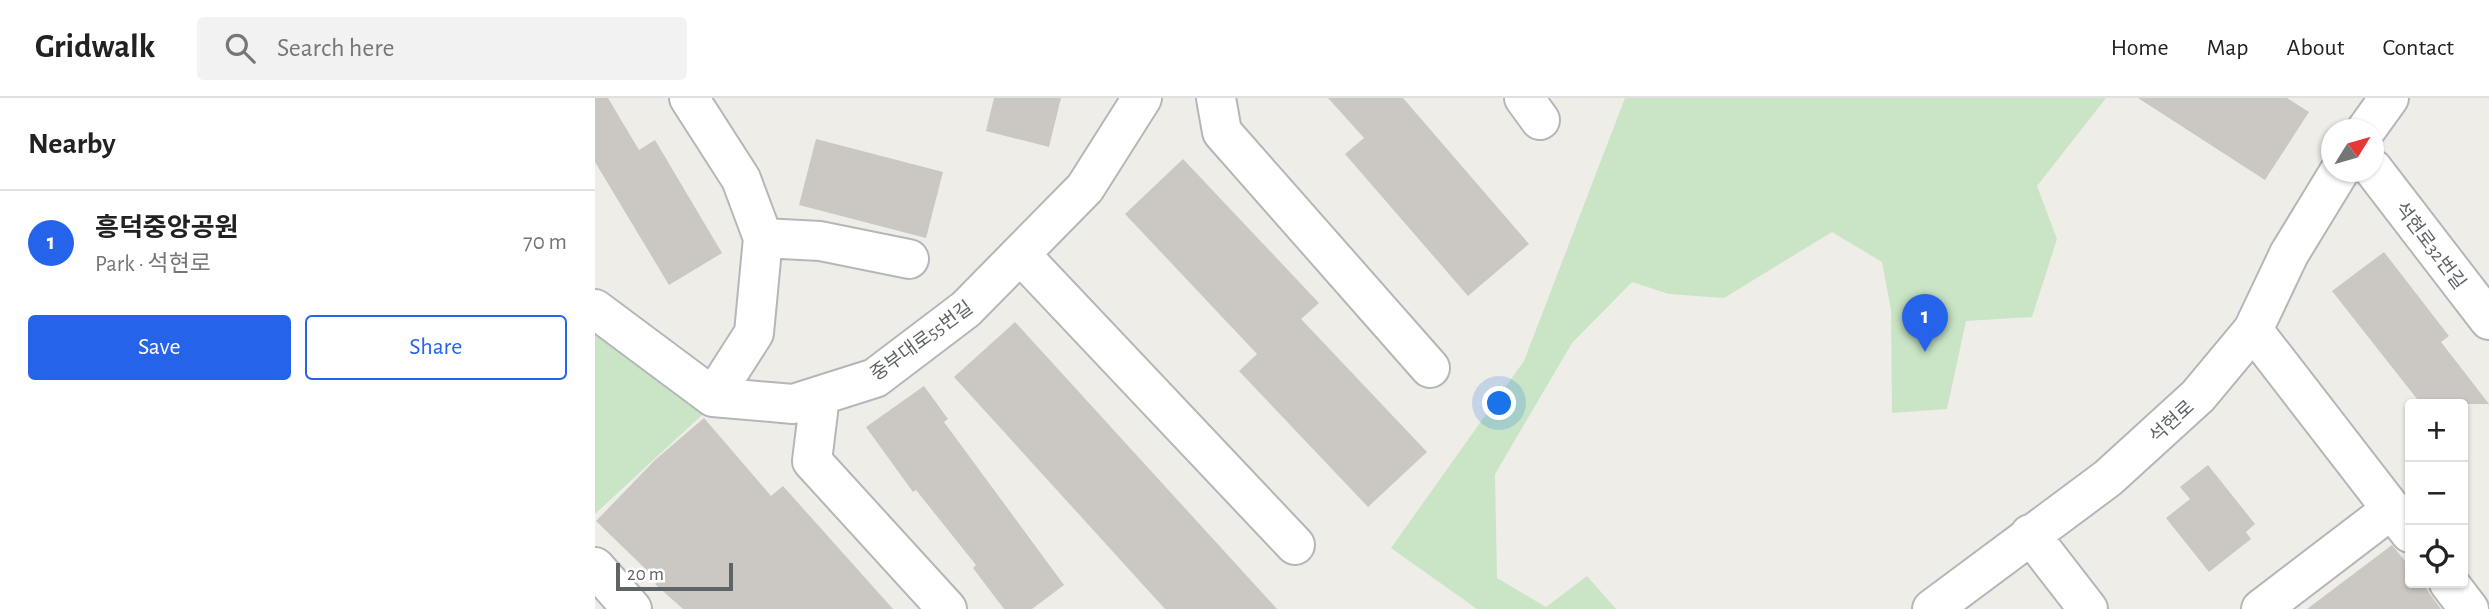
<!DOCTYPE html>
<html lang="en">
<head>
<meta charset="utf-8">
<style>
	:root { --surface:#fff; --page:#f2f2f2; --text:#222; --muted:#767676; --line:#e0e0e0; --accent:#2563eb }
	body { margin:0; font-family:"Alegreya Sans","Noto Sans KR",sans-serif; background:var(--page); color:var(--text) }
	.controls { position:absolute; right:21px; bottom:21px; display:grid; overflow:hidden; border-radius:7px; box-shadow:0 2px 5px #0004 }
	.controls button { width:63px; height:63px; display:grid; place-items:center; padding:0; border:0; border-bottom:2px solid var(--line); background:var(--surface); color:var(--text); font:35px sans-serif }
	.compass { position:absolute; left:1726px; top:21px; width:63px; height:63px; border-radius:50%; background:var(--surface); box-shadow:0 2px 5px #0004; rotate:53deg }
	.scale { position:absolute; left:21px; bottom:18px; width:117px; box-sizing:border-box; padding-left:7px; border:4px solid #5e6366; border-top:0; font-size:19px; line-height:24px; white-space:nowrap; color:#5e6366; -webkit-text-stroke:5px #fff; paint-order:stroke }
	.you { position:absolute; left:905px; top:306px; width:24px; height:24px; margin:-18px; border:5px solid #fff; border-radius:50%; background:#1a73e8; box-shadow:0 0 0 10px #1a73e833 }
	.badge { display:grid; place-items:center; width:46px; height:46px; border-radius:50%; background:var(--accent); color:#fff; font-size:23px; font-weight:700 }
	.pin { position:absolute; translate:-50% -58px; filter:drop-shadow(0 2px 4px #0008) }
	.pin::after { content:''; position:absolute; top:37px; width:24px; height:21px; background:inherit; clip-path:polygon(0 0,100% 0,50% 100%) }
	.list { margin:0; padding:0; list-style:none }
	h2 { display:flex; justify-content:space-between; align-items:center; height:91px; margin:0; padding:0 28px; font-size:30px }
	h2 small { font-size:23px; font-weight:400; color:var(--muted) }
	.list li { display:grid; grid-template-columns:46px 1fr auto; gap:21px; align-items:center; box-sizing:border-box; height:105px; padding:0 28px; border-top:2px solid var(--line) }
	.list b { display:block; font-size:26px; white-space:nowrap }
	.list p { margin:0; font-size:23px; white-space:nowrap; color:var(--muted) }
	.list em { font-size:23px; font-style:normal; color:var(--muted) }
	.actions { display:flex; gap:14px; padding:21px 28px }
	.actions a { flex:1; padding:16px 0; border:2px solid var(--accent); border-radius:7px; text-align:center; font-size:24px; color:var(--accent) }
	.actions .main { background:var(--accent); color:#fff }
	.icon { flex:none; width:38px; height:38px; fill:none; stroke:currentColor; stroke-width:2; stroke-linecap:round; stroke-linejoin:round }
	.map { position:relative; flex:none; width:1894px; height:511px; overflow:hidden }
	header { display:flex; align-items:center; gap:42px; box-sizing:border-box; height:98px; padding:0 35px; background:var(--surface); border-bottom:2px solid var(--line) }
	header strong { font-size:33px }
	nav { display:flex; gap:38px; margin-inline-start:auto; font-size:24px }
	.search { width:490px; height:63px; background:var(--page); display:flex; align-items:center; gap:18px; box-sizing:border-box; padding:0 24px; border-radius:7px; color:var(--muted); font-size:26px }
	main { display:flex }
	aside { flex:1; background:var(--surface) }
	.map>svg:first-child { display:block }
	.green { fill:#c9e5c5 }
	.building { fill:#cbc8c4 }
	.lines { fill:none; stroke-linecap:round; stroke-linejoin:round }
	.minor-casing { stroke:#b4b7ba; stroke-width:42 }
	.minor { stroke:#fff; stroke-width:38 }
	.labels { text-anchor:middle; stroke-width:5; stroke-linejoin:round; paint-order:stroke }
	.street-label { font-size:19px; fill:#5e6366; stroke:#fff }
</style>
</head>
<body>
<header>
<strong>Gridwalk</strong>
<div class="search"><svg class="icon" aria-label="search" viewBox="0 0 24 24"><circle cx="10" cy="10" r="6"/><path d="M15 15l6 6"/></svg>Search here</div>
<nav><a>Home</a><a>Map</a><a>About</a><a>Contact</a></nav>
</header>
<main>
<aside>
<h2>Nearby<small></small></h2>
<ul class="list">
<li><span class="badge">1</span><div><b>흥덕중앙공원</b><p>Park · 석현로</p></div><em>70 m</em></li>
</ul>
<div class="actions"><a class="main">Save</a><a>Share</a></div>
</aside>
<div class="map">
<svg width="1894" height="511" viewBox="0 0 1894 511">
	<rect width="100%" height="100%" fill="#efede7"/>
	<!-- green -->
	<path class="green" d="M1030 0H1511L1442 88 1462 141 1437 219 1371 223 1352 311 1297 315 1296 212 1287 164 1237 134 1129 200 1074 196 1037 184 977 245 900 376 902 480 951 509 992 478 1021 511H882L796 450 929 263Z
		M0 234 108 316 0 416Z"/>
	<!-- building -->
	<path class="building" d="M0 0H13L44 52 60 42 127 155 74 187 0 64Z
		M399 0H466L454 49 391 33Z
		M733 0H808L934 146 873 198 750 56 769 40Z
		M1543 0H1692L1714 14 1670 82Z
		M221 41 348 74 331 140 204 107Z
		M588 61 724 205 706 221 832 354 773 409 644 273 662 256 530 116Z
		M1789 154 1854 238 1846 244 1894 306H1826L1737 193Z
		M420 224 682 511H570L359 279Z
		M329 288 353 321 349 324 469 487 437 511H409L378 470 381 467 321 392 318 394 271 329Z
		M109 320 176 398 188 388 298 511H88L60 486 63 483 1 423 60 362Z
		M1613 367 1660 426 1651 434 1656 441 1614 474 1571 420 1595 401 1585 389Z
		M1797 447 1815 469V485H1827L1846 511H1712Z"/>
	<g class="lines">
		<!-- minor casing -->
		<g class="minor-casing">
			<path id="minor" d="M94 0 146 81 168 140 159 235 118 299
				M621 0 627 34 835 270
				M929 0 945 22
				M1771 32 1794 0
				M1778 71 1894 222
				M168 140 225 143 314 161
				M425 156 700 447
				M0 211 118 299 198 306 280 280 371 211 490 90 547 0
				M1658 232 1815 435
				M225 298 217 363 352 511
				M1435 436 1493 511
				M0 469 37 511
				M1854 485 1874 511
				M1337 511 1513 380 1603 298 1658 232 1694 156 1744 74
				M1666 511 1797 411"/>
		</g>
		<!-- minor -->
		<use href="#minor" class="minor"/>
	</g>
	<g class="labels">
		<!-- street labels -->
		<g class="street-label">
			<text transform="translate(1836 147) rotate(53)" y="7">석현로32번길</text>
			<text transform="translate(326 242) rotate(-36)" y="7">중부대로55번길</text>
			<text transform="translate(1576 323) rotate(-42)" y="7">석현로</text>
		</g>
	</g>
</svg>
<div class="controls">
<button>+</button>
<button>−</button>
<button><svg class="icon" aria-label="locate" viewBox="0 0 24 24"><circle cx="12" cy="12" r="6"/><path d="M12 2v4M12 18v4M2 12h4M18 12h4"/></svg></button>
</div>
<svg class="compass" viewBox="-18 -18 36 36"><path d="M0-13l5 13h-10z" fill="#e53935"/><path d="M0 13l5-13h-10z" fill="#767676"/></svg>
<div class="scale">20 m</div>
<div class="you"></div>
<div class="pin badge" style="left:1330px;top:254px">1</div>
</div>
</main>
</body>
</html>
